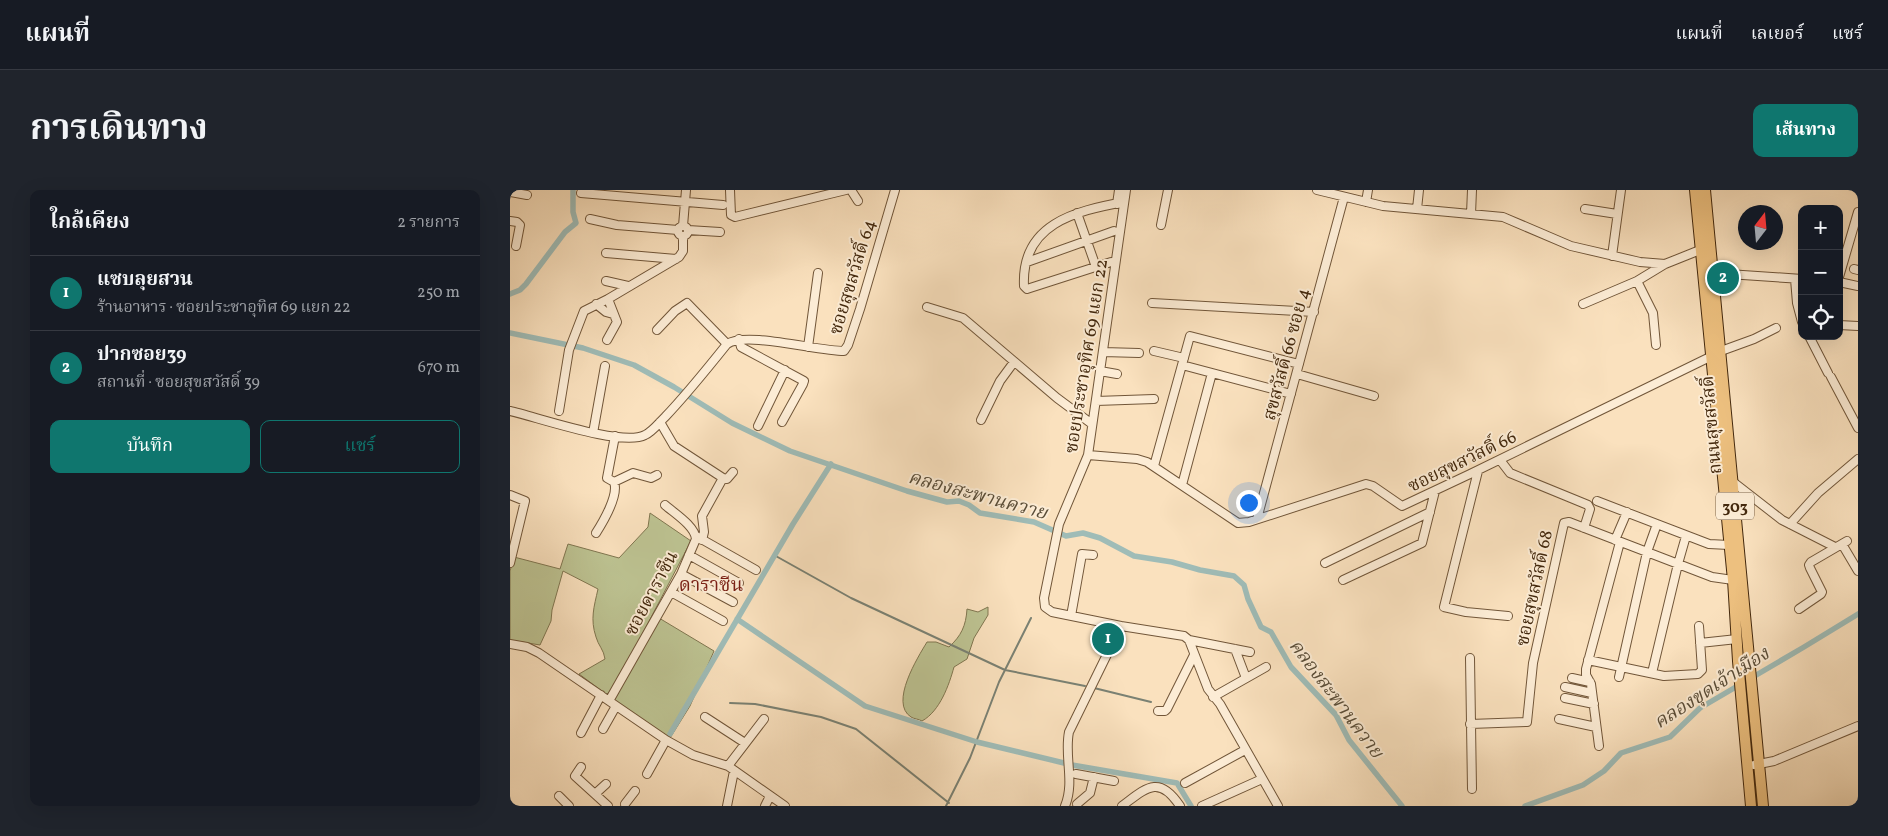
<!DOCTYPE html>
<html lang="th">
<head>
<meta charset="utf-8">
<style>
	:root { --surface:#171b24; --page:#20242c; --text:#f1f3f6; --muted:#9ea1a6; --line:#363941; --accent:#0f766e }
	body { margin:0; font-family:Vollkorn,"Noto Serif Thai",serif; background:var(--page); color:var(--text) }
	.controls { position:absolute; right:15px; top:15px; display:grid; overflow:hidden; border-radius:10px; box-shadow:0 5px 20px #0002 }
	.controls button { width:45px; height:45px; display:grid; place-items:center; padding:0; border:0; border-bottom:1px solid var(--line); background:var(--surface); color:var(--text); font:25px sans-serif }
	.compass { position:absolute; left:1228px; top:15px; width:45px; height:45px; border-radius:50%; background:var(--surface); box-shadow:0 5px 20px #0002; rotate:16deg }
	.you { position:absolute; left:738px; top:312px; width:18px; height:18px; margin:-12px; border:4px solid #fff; border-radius:50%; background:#1a73e8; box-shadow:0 0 0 8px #1a73e833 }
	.badge { display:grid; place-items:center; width:32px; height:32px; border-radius:50%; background:var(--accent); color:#fff; font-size:16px; font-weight:700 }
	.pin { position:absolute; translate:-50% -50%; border:2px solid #fff; box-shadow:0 1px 5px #0006 }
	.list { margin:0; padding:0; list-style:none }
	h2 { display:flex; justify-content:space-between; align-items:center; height:65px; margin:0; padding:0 20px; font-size:21px }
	h2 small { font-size:16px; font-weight:400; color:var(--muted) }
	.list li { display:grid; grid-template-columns:32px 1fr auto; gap:15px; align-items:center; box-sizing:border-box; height:75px; padding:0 20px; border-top:1px solid var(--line) }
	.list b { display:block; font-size:19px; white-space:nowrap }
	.list p { margin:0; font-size:16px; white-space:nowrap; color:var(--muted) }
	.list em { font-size:16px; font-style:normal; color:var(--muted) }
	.actions { display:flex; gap:10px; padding:15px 20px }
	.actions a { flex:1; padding:11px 0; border:1px solid var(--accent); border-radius:10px; text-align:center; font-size:18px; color:var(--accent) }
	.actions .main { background:var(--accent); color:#fff }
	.icon { flex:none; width:28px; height:28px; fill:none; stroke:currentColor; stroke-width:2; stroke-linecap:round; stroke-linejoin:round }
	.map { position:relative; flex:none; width:1348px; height:616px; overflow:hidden; border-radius:10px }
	header { display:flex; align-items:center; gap:30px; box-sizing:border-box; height:70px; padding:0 25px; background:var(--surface); border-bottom:1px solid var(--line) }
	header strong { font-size:24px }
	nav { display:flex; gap:28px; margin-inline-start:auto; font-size:18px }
	.intro { display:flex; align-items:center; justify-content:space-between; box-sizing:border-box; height:120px; padding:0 30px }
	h1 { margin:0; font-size:35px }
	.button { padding:12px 22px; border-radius:10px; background:var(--accent); color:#fff; font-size:18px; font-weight:700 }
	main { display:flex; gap:30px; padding:0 30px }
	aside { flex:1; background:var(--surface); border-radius:10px; box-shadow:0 5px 20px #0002 }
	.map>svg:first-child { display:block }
	.green { fill:#bdc392; stroke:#807650 }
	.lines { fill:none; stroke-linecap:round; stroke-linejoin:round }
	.stream { stroke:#7a8173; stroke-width:2 }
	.canal { stroke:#9fbcb7; stroke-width:5.5 }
	.minor-casing { stroke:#715639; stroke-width:10 }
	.major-casing { stroke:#43280d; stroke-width:12 }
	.minor { stroke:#fcecd5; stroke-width:8 }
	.major { stroke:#edc07f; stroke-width:10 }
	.labels { text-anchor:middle; stroke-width:4; stroke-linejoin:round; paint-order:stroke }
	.shield { fill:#fcecd5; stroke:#7a6349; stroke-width:1 }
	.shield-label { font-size:16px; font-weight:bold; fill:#43280d }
	.street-label { font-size:18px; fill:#43280d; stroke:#fcecd5 }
	.water-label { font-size:19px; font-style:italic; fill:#5a4d38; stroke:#fcecd5 }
	.neighbourhood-label { font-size:19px; fill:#7a1f14; stroke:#fcecd5 }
</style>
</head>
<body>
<header>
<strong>แผนที่</strong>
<nav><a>แผนที่</a><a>เลเยอร์</a><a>แชร์</a></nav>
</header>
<div class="intro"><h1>การเดินทาง</h1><a class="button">เส้นทาง</a></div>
<main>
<aside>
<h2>ใกล้เคียง<small>2 รายการ</small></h2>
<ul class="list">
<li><span class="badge">1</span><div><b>แซบลุยสวน</b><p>ร้านอาหาร · ซอยประชาอุทิศ 69 แยก 22</p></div><em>250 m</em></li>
<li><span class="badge">2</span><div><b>ปากซอย39</b><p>สถานที่ · ซอยสุขสวัสดิ์ 39</p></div><em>670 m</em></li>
</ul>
<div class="actions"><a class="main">บันทึก</a><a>แชร์</a></div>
</aside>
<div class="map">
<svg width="1348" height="616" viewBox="0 0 1348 616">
	<rect width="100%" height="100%" fill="#fae1be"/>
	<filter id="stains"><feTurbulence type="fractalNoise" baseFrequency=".004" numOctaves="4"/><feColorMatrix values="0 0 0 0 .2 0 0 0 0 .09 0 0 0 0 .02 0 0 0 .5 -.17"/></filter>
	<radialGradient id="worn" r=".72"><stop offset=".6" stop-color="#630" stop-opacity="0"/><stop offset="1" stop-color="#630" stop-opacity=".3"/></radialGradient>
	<!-- green -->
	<path class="green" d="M140 323 181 351 102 502 96 504 69 484 95 469C94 460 88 455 86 447 80 429 84 417 88 399L53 381 42 420 41 431 30 455 0 450V381L4 367 50 379 58 354 109 368 138 337Z
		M478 417V425L464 448 457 469 444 477C439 495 430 521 412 531 409 529 404 529 401 527 379 513 408 467 417 452H426L439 457C451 446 456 436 457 419L468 422Z
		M149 428 204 461 180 516 160 548 104 510Z"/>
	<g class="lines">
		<!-- stream -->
		<path class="stream" d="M264 365 341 408 495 480 575 496
			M584 498 641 512
			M220 513 245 514 311 527 346 539 439 613
			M436 616 460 568 489 492 521 428"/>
		<!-- canal -->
		<path class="canal" d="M0 104 10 100 16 94 55 42 66 33 63 22V0
			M0 143 73 158 124 175 164 197 222 233 280 261 397 301 437 312 449 311 459 315 470 323 524 332 556 346 573 343 590 348 624 366 662 372 690 380 724 386 734 395 738 409 751 437 761 442 781 477 826 525 839 550 892 616
			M227 429 355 516 467 552 554 573
			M160 544 283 334 321 274
			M562 575 667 593 681 616
			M1015 616 1073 595 1094 581 1111 563 1160 547 1190 518 1294 457 1348 424"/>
		<!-- minor casing -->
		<g class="minor-casing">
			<path id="minor" d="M220 0 221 25 225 27 336 0
				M341 0 348 11
				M807 0 873 16 993 27 1061 56 1130 72 1155 74 1190 60
				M0 2 17 5
				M71 3 213 15
				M856 12 858 0
				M607 14 609 0
				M907 19 909 0
				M1075 19 1107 24
				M567 23 586 77
				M961 24 962 0
				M80 29 107 35 168 40
				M0 31 7 32 10 35 6 56
				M651 35 658 0
				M168 41a5 5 0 1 1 10 0a5 5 0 1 1-10 0Z
				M173 36 176 0
				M178 40 210 42
				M96 63 166 69
				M1102 66 1111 0
				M517 72 604 41
				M601 72 520 98 517 99 514 96C511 34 565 21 614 12
				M1344 79 1348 80
				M1203 83 1292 89
				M1329 87 1348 22
				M1285 89 1287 113 1292 132
				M96 91 118 96
				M1329 92 1348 96
				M642 113 804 122
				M86 114 96 122 103 124
				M1073 114 1127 91
				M417 117 453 128 547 208 582 234
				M1329 135 1348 136
				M147 140 165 121 177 113 217 154
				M1299 146 1318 183
				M229 149 231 157 294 191 293 194 272 232
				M97 150 107 132 98 109
				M1146 155 1143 123 1127 91 1155 74
				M298 157 308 83
				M644 161 674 168
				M1211 161 1244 149 1266 138
				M593 162 629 163
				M672 175 781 204
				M590 181 607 184
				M787 184 864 206
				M1321 187 1348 238
				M586 211 644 209
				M0 221C27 227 112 257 135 245 142 242 149 233 155 227 177 204 197 179 217 154 236 141 307 161 334 161L338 155 350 119 385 0
				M49 221 59 160 74 121 98 109 169 67 173 61V46
				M471 230 490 191 504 172
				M150 232 164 256 213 288 217 289 223 282
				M248 236 275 180
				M83 243 95 176
				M578 265 627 269 637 272 728 333 739 332 856 294 863 296 892 316 960 284 1204 165
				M990 270 1000 283 1078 315 1080 319 1074 338
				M644 276 680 146 789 174
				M968 281 934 417 956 422 998 426
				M104 292 123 283 141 288 147 285
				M1223 292 1272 330 1325 357
				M672 295 702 183
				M0 305 15 311 0 373
				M1087 311 1199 354 1219 355
				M747 329 834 7
				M1280 334 1308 303 1348 269
				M86 343C93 332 109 305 104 292L97 288 105 246
				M186 346 246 380
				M192 350 194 342 192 326 213 288
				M1105 350 1117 322
				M1332 354 1348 381
				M179 365 229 393
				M815 373 920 322
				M171 384 223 412
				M833 390 912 353 925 301
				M161 402 213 431
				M1289 419 1311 404 1312 402 1300 378 1299 375 1301 372 1337 351
				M561 426 572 364 583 365
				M611 436 674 446 679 450 698 499 710 514 768 616
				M679 450 740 462
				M1190 453 1227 449
				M0 454 17 457 29 463 156 550 183 565 218 576 275 616
				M725 459 736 488
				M960 468 962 599
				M1078 470 1154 486 1188 484 1192 480 1189 436
				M1142 483 1168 374 1176 346
				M1109 487 1137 362 1147 334
				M1062 488 1080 492
				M1055 497 1082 503
				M703 507 756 477
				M1055 508 1084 514
				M99 511 171 384 186 349C185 336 164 323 155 315
				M648 521H655L657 519 684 465
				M195 527 235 553
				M1049 529 1086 537
				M960 534 1017 532 1023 473 1054 333 1059 332 1202 387 1223 390
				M93 539 106 516
				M71 543 91 505
				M1089 556 1081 494 1076 485V479L1110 352
				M1244 575 1264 571 1348 536
				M218 576 254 529
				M71 577 65 586 98 616
				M137 584 156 550
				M566 584 604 591
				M675 593 735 560
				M85 604 96 594
				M49 606 59 616
				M115 614 125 601
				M567 614 580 603 584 587
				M217 616 224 581
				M255 616 260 606
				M555 616C565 592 554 566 559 542L611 436 542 422 535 417 534 408 549 334 578 265 616 0
				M612 616C636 598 649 584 670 616
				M692 616 752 589"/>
		</g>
		<!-- major casing -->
		<g class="major-casing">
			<path id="major" d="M1185 0 1223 390 1228 471 1241 616
				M1195 0 1253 616"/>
		</g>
		<!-- minor -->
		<use href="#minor" class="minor"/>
		<!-- major -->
		<use href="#major" class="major"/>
	</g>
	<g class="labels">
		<!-- shield labels -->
		<rect class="shield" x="1206" y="302.5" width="38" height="27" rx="4"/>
		<g class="shield-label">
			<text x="1225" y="322">303</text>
		</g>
		<!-- street labels -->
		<g class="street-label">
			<text transform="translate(342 87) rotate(-73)" y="6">ซอยสุขสวัสดิ์ 64</text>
			<text transform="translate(776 164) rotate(-75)" y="6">สุขสวัสดิ์ 66 ซอย 4</text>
			<text transform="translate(576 166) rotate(-81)" y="6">ซอยประชาอุทิศ 69 แยก 22</text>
			<text transform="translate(1201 235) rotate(-95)" y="6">ถนนสุขสวัสดิ์</text>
			<text transform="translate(952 271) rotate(-26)" y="6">ซอยสุขสวัสดิ์ 66</text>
			<text transform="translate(1024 398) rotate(-78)" y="6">ซอยสุขสวัสดิ์ 68</text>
			<text transform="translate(141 403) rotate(-62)" y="6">ซอยดาราซีน</text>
		</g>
		<!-- water labels -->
		<g class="water-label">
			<text transform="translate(468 304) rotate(15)" y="7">คลองสะพานควาย</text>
			<text transform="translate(1201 497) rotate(-33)" y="7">คลองขุดเจ้าเมือง</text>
			<text transform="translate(827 508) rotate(53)" y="7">คลองสะพานควาย</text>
		</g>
		<!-- neighbourhood labels -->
		<g class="neighbourhood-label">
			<text x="201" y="401">ดาราซีน</text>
		</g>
	</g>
	<rect width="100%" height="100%" filter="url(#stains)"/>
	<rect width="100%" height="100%" fill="url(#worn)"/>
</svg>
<div class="controls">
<button>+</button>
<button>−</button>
<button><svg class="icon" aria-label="locate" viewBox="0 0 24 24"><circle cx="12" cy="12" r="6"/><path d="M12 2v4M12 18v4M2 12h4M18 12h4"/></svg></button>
</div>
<svg class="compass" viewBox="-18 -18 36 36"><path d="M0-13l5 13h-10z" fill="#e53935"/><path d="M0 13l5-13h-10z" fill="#9ea1a6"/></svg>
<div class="you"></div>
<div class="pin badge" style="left:598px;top:449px">1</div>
<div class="pin badge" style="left:1213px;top:88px">2</div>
</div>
</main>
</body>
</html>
